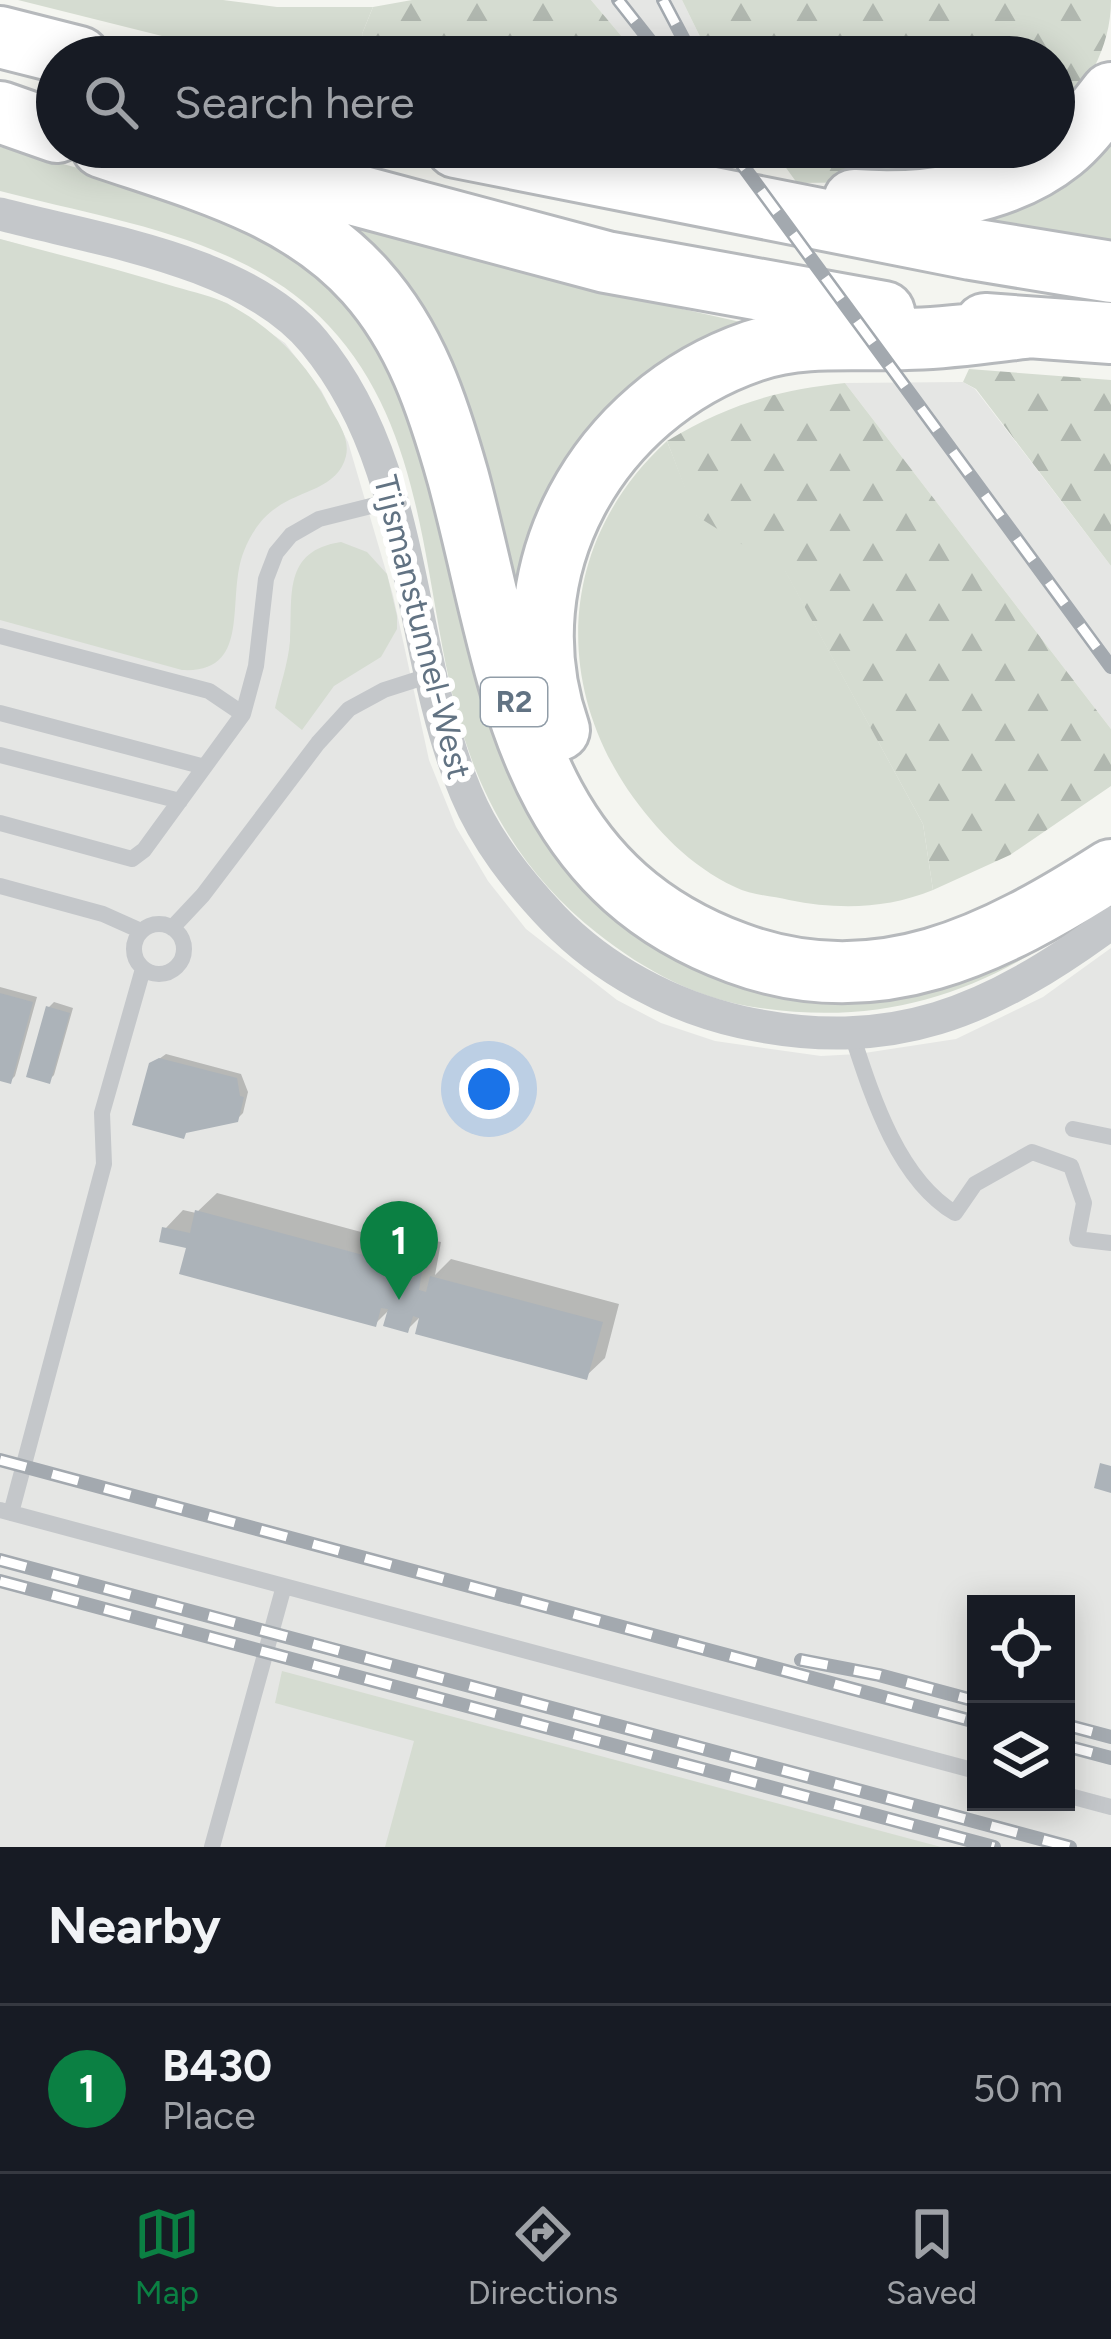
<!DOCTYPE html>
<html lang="en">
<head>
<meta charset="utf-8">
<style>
	:root { --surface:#171b24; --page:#20242c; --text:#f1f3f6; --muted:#9ea1a6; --line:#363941; --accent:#0b8043 }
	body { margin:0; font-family:Figtree,sans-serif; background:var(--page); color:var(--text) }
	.controls { position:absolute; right:36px; bottom:36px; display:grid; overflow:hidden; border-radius:0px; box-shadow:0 6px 30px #0003 }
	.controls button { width:108px; height:108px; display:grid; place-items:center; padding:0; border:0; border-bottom:3px solid var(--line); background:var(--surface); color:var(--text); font:60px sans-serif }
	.you { position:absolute; left:489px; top:1089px; width:42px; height:42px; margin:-30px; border:9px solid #fff; border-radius:50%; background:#1a73e8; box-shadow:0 0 0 18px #1a73e833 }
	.badge { display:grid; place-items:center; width:78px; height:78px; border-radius:50%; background:var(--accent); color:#fff; font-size:39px; font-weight:700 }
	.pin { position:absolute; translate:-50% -99px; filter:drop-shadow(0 3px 6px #0008) }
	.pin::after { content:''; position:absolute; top:63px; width:42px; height:36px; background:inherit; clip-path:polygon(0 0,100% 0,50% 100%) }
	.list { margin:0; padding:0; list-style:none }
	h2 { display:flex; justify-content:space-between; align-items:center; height:156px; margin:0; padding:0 48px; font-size:51px }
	h2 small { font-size:39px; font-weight:400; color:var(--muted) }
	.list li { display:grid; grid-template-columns:78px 1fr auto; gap:36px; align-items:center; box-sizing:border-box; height:168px; padding:0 48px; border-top:3px solid var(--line) }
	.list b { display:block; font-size:45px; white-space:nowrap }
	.list p { margin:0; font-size:39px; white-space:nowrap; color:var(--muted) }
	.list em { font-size:39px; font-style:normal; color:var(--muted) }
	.icon { flex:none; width:66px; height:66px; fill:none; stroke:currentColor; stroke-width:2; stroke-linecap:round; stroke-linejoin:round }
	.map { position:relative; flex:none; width:1111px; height:1847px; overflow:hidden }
	.search { position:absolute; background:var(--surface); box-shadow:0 6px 30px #0003; left:36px; right:36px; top:36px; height:132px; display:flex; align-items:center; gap:30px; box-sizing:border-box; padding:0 42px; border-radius:66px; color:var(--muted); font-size:45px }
	.sheet { height:324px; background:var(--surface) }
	nav { display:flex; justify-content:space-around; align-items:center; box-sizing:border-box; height:168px; border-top:3px solid var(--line); background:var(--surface); font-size:33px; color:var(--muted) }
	nav a { display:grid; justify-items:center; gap:6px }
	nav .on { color:var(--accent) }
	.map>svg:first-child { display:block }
	.built { fill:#e5e6e4; fill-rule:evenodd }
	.green { fill:#d5dcd1 }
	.forest { fill:url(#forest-firs) }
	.shadow { fill:#0003 }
	.building { fill:#acb3b9 }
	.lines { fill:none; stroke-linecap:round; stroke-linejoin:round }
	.motorway-casing { stroke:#b6b9bc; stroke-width:66 }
	.service { stroke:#c4c7ca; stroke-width:16 }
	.minor { stroke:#c4c7ca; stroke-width:33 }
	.motorway { stroke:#fff; stroke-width:60 }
	.rail-casing { stroke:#a3a9af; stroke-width:14 }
	.rail { stroke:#fff; stroke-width:9; stroke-dasharray:27; stroke-linecap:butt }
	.labels { text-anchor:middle; stroke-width:12; stroke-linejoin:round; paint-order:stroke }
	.shield { fill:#fff; stroke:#919da8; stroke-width:3 }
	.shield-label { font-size:30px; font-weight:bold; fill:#627383 }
	.street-label { font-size:33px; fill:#627383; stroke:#fff }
</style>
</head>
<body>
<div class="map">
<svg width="1111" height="1847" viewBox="0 0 1111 1847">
	<defs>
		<pattern id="forest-firs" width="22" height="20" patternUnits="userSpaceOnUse" patternTransform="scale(3)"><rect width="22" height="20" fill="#d5dcd1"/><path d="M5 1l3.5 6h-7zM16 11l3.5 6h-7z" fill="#b0b7af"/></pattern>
	</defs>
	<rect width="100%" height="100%" fill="#f4f5f0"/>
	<!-- built -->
	<path class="built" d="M591 0H682L710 57H639Z
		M713 147H771L786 168 723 160Z
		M0 239 227 303 285 343 321 390 348 442 393 595 429 760 456 827 488 881 526 929 617 1000 661 1023 715 1041 821 1056 858 1054 956 1039 1043 997 1111 948V1847H0ZM976 1604H1066V1802H976Z
		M963 382 975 389 1111 566V729L845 383Z"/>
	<!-- green -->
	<path class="green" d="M18 0H223L277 7H373L362 34 365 57H246Z
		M1111 116V241L959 223Z
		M0 147C123 180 259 211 350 307 399 359 419 436 436 504 480 682 499 876 689 958 705 965 723 976 739 980 756 984 800 969 819 965 916 943 1014 922 1111 900 1000 984 901 1028 760 1008 699 1000 645 971 597 933 537 886 494 824 469 752 420 612 437 442 329 326 246 237 113 221 0 191Z
		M314 214 620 295 776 330C763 345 735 345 717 353 649 381 594 433 560 499 550 520 544 546 538 568 484 792 686 991 909 941 982 925 1051 880 1111 837V848C1011 922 911 971 784 952 739 945 698 925 660 899 425 742 566 379 312 220Z
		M0 239C59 255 118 269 176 287 193 292 213 296 228 304 272 327 307 363 329 406 338 422 350 438 346 456 338 489 300 490 276 508 261 518 250 535 244 551 225 597 254 674 182 670L0 620Z
		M667 441 696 515 785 570 923 824 933 890C886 909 839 910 789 900 772 896 751 895 735 887 690 866 656 830 628 790 550 674 564 535 667 441Z
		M341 542 367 552 387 574 397 616V629L381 657 334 686 302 730 275 708C280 686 288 664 290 641 293 596 282 551 341 542Z
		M282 1671 941 1847H385L414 1741 275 1703Z"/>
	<!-- forest -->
	<path class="forest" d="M412 0H591L639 57H365L362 34 373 7Z
		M682 0H1111C1111 50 1085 88 1054 125V57H710Z
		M771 147H1024L889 182 797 183Z
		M969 369 1111 380V566L976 389 963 382Z
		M845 383 1111 729V786L1010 855 933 890 923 824 785 571 695 515 667 441C727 405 776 390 845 383Z"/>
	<!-- shadow -->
	<path class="shadow" d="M0 987 37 997 15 1076 10 1081 0 1078Z
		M54 1002 73 1008 54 1075 49 1080V1007Z
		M166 1054 241 1074 248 1092 243 1113 237 1119 152 1064Z
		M217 1193 409 1245 405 1260 426 1239 441 1242 435 1275 451 1259 619 1304 605 1358 586 1376 424 1313 407 1330 392 1307 375 1324 189 1246 165 1229 183 1210 196 1213Z"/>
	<!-- building -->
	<path class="building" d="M0 993 33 1002 11 1084 0 1081Z
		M46 1006 70 1013 50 1084 26 1077Z
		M159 1058 237 1078 240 1096 244 1097 238 1122 186 1133 184 1139 132 1125 149 1063Z
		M195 1210 393 1263 388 1282 395 1284 405 1255 424 1260 419 1290 426 1292 430 1276 603 1322 587 1380 415 1334 419 1318 413 1316 408 1333 383 1326 388 1309 381 1308 376 1327 179 1274 186 1248 159 1242 162 1227 190 1233Z
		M1100 1463 1111 1466V1493L1094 1488Z"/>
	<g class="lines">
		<!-- motorway casing -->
		<g class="motorway-casing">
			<path id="motorway" d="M0 37 79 57
				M0 112 57 132
				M102 147C196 179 298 205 366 282 416 338 438 406 458 477 510 669 519 873 737 953 877 1005 995 944 1111 870
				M456 147 971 249 1111 272
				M224 160 606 262 884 312
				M854 200C924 205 1005 195 1061 150 1081 134 1096 112 1111 93
				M985 324 1111 333
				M559 730C503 571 598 404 753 351 804 334 855 341 907 339 946 339 986 332 1025 328"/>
		</g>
		<!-- service -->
		<path class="service" d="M0 636 209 691 243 714
			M0 713 201 766
			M0 755 180 801
			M0 823 132 859 144 850 243 714 256 666 266 579 276 553 291 535 319 519 391 501
			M0 886 103 914 141 931
			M134 949a25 25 0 1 1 50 0a25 25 0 1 1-50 0Z
			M172 928 203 895 318 743 349 709 384 690 431 675
			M852 1035C872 1096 898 1179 955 1213L975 1184 1032 1152 1071 1166 1084 1203 1077 1239 1111 1243
			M1073 1129 1111 1137
			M0 1510 976 1771
			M11 1513 104 1164 102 1113 143 969
			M1066 1795 1111 1807
			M212 1847 284 1586"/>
		<!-- minor -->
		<path class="minor" d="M0 214C98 240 246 260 314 342 419 468 405 647 466 793 486 841 518 881 553 918 603 970 671 1006 741 1022 892 1055 990 1012 1111 923"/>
		<!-- motorway -->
		<use href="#motorway" class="motorway"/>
		<!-- rail casing -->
		<g class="rail-casing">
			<path id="rail" d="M618 0 663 57
				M663 0 693 57
				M729 147 1111 667
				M0 1460 976 1722
				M0 1560 1070 1847
				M0 1581 994 1847
				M801 1660 879 1675 976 1701
				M1066 1725 1111 1737
				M1066 1746 1111 1758"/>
		</g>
		<!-- rail -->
		<use href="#rail" class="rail"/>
	</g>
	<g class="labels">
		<!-- shield labels -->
		<rect class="shield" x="481" y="678" width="66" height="48" rx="9"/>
		<g class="shield-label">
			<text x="514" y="712">R2</text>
		</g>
		<!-- street labels -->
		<g class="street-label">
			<text transform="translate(423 627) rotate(76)" y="12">Tijsmanstunnel-West</text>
		</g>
	</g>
</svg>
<div class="controls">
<button><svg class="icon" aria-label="locate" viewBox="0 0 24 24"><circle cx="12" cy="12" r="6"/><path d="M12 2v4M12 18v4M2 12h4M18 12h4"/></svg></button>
<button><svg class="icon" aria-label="layers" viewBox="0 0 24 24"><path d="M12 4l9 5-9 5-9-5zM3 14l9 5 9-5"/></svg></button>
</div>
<div class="you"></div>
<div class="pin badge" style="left:399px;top:1300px">1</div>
<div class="search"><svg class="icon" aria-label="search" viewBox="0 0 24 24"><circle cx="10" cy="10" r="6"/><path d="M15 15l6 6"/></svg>Search here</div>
</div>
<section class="sheet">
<h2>Nearby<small></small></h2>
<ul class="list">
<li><span class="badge">1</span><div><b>B430</b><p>Place</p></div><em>50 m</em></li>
</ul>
</section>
<nav>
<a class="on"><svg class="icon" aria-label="map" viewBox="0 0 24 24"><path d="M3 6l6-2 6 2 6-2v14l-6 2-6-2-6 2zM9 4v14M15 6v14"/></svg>Map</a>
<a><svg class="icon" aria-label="directions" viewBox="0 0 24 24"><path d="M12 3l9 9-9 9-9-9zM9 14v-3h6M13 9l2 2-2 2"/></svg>Directions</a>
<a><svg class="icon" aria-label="saved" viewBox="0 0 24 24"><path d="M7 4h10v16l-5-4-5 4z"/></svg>Saved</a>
</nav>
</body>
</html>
